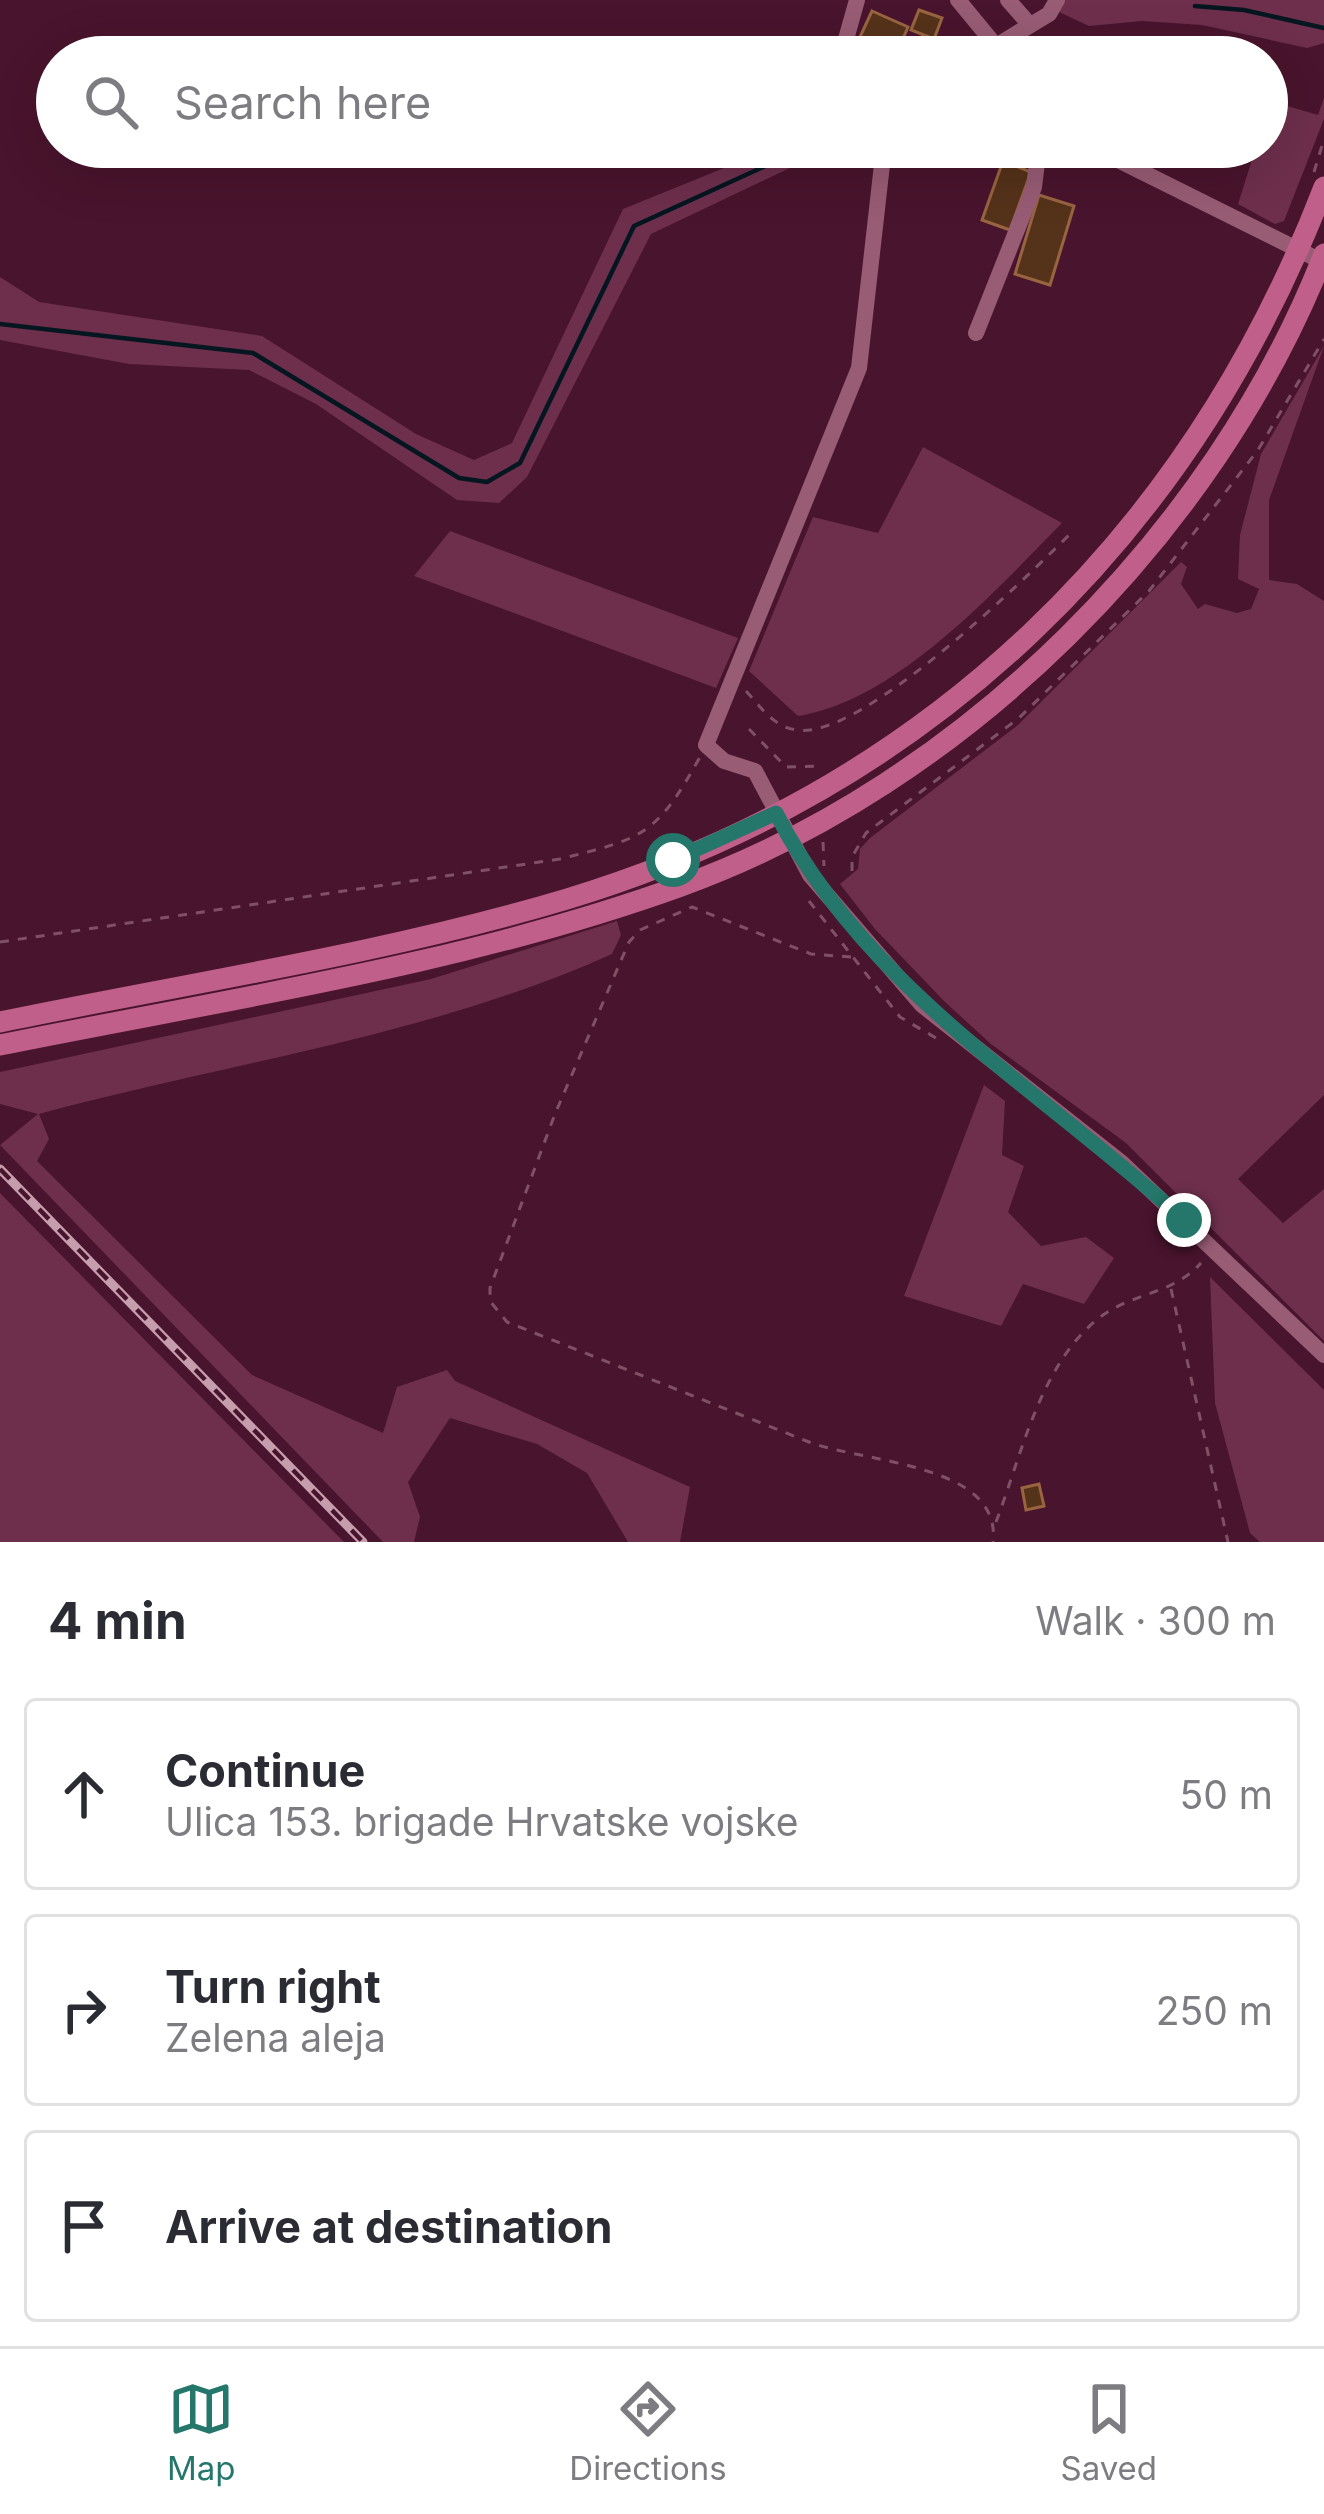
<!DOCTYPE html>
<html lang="en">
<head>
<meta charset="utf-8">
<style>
	:root { --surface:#fff; --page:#f2f2f3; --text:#2b2b33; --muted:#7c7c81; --line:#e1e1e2; --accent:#25776b }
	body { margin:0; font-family:Inter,sans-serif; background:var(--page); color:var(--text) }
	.stop { position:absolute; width:36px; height:36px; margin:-27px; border:9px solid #25776b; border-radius:50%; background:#fff }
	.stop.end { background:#25776b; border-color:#fff; box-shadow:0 3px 12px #0008 }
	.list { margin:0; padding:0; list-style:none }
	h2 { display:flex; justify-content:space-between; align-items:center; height:156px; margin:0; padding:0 48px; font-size:51px }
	h2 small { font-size:39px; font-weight:400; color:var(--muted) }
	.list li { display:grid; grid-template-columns:78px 1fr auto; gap:36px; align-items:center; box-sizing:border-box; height:192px; margin:0 24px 24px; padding:0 24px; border:3px solid var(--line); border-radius:12px }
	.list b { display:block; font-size:45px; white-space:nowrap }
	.list p { margin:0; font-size:39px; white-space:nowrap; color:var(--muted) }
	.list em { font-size:39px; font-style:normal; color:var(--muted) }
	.icon { flex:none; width:66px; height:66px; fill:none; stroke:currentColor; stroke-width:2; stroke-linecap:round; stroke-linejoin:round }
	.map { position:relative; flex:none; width:1324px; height:1542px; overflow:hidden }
	.search { position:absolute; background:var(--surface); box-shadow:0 12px 48px #0002; left:36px; right:36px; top:36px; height:132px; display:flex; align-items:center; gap:30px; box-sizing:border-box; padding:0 42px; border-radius:66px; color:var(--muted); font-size:45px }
	.sheet { height:804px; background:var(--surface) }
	nav { display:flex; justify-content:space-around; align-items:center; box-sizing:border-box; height:168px; border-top:3px solid var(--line); background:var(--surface); font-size:33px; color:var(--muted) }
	nav a { display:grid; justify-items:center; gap:6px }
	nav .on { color:var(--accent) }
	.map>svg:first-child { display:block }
	.green { fill:#6e2f4c }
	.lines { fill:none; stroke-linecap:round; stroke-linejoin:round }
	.stream { stroke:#041620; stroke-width:4.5 }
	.building { fill:#55321a; stroke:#996440; stroke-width:3 }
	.path { stroke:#805166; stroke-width:3; stroke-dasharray:9 9; stroke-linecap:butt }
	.minor { stroke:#985c75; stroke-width:16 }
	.major { stroke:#bf5f8a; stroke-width:21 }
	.rail-casing { stroke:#c69dad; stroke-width:9 }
	.rail { stroke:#49142d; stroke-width:4.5; stroke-dasharray:14; stroke-linecap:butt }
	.route { stroke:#25776b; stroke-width:15 }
</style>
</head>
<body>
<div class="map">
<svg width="1324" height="1542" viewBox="0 0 1324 1542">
	<rect width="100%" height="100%" fill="#49142d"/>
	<!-- green -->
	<path class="green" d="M1064 0H1324V43L1307 48 1202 25 1142 21 1089 26 1057 11Z
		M1324 98V119L1284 221 1275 224 1238 204 1256 147H1267L1270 101 1318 115Z
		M776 147H834L651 234 527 477 499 503 457 500 316 404 249 370 129 364 0 340V277L39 302 262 336 416 434 474 460 512 443 623 209Z
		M1324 346 1269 500V580L1297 584 1324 601V1095L1238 1179 1283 1223 1324 1189V1341L1126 1143 991 1044 945 1002 875 929 840 884 858 869 860 849 870 838 1018 725 1181 562 1187 567 1181 584 1198 609 1205 604 1237 613 1251 609 1259 589 1238 579 1240 535 1261 454Z
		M923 447 1062 523C995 591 896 701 798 716L749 671 813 517 878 533Z
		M450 531 738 638 716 688 414 576Z
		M617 921 621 935 612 954C430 1036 231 1062 39 1114L49 1139 37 1161 252 1375 383 1433 397 1387 447 1370 455 1381 690 1487 680 1542H628L587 1473 537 1444 450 1418 408 1482 420 1517 414 1542H383L0 1145 38 1114 0 1104V1072L431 979Z
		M984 1085 1005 1101 1002 1155 1024 1166 1008 1212 1041 1246 1086 1237 1114 1258 1084 1304 1023 1284 1001 1326 904 1296Z
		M0 1193 344 1542H0Z
		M1210 1277 1324 1390V1542H1260L1250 1533 1215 1403Z"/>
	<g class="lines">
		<!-- stream -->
		<path class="stream" d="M1195 6 1244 10 1324 28
			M0 324 253 353 459 478 487 482 520 463 634 226 807 147"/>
	</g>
	<!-- building -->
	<path class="building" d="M919 10 942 18 934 39 911 30Z
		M872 11 908 27 895 57H860L867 40 860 37Z
		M969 147H1001L995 165 966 155Z
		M1003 161 1031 172 1010 230 982 220Z
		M1039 195 1074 206 1050 285 1015 274Z
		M1039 1484 1044 1506 1026 1510 1022 1488Z"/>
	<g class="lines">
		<!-- path -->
		<path class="path" d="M1314 172 1324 139
			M746 691C761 707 773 727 797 730 862 740 1027 577 1074 530
			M749 729 786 767 823 766
			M823 842 824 866
			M852 871V857L866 833 1019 718 1149 591 1258 450 1324 339
			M809 901 900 1017 936 1038
			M0 942 560 859C644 838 656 836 700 757
			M851 957 811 954 692 907 640 930 629 942 555 1114 490 1288V1301L507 1322 809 1442C864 1463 1002 1463 993 1542
			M1171 1289 1228 1542
			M996 1522C1022 1454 1041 1360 1103 1315 1136 1292 1173 1294 1201 1263"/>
		<!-- minor -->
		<path class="minor" d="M958 0 1005 57
			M1008 0 1030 25
			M996 46 1049 14 1057 0
			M841 57 857 0
			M884 147 859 368 706 745 724 761 755 771 810 875 922 1005 1122 1163 1324 1355
			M1092 147 1321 261
			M976 333 1034 187 1039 147"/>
		<!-- major -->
		<path class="major" d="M0 1022C188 983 383 954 567 899 929 789 1189 538 1324 187
			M0 1045C227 999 462 965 681 886 963 784 1215 533 1324 254"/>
		<!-- rail casing -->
		<g class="rail-casing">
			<path id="rail" d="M0 1169 363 1542"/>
		</g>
		<!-- rail -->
		<use href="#rail" class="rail"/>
	</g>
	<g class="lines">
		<!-- route -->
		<path class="route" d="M673 860 776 813C866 990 1041 1089 1184 1220"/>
	</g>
</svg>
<div class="stop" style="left:673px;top:860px"></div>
<div class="stop end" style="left:1184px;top:1220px"></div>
<div class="search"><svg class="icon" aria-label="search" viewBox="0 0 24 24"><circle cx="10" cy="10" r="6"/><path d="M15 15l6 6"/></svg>Search here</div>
</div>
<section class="sheet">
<h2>4 min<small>Walk · 300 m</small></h2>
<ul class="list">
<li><svg class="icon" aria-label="ahead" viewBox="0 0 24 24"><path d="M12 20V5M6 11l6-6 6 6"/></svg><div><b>Continue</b><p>Ulica 153. brigade Hrvatske vojske</p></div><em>50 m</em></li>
<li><svg class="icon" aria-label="right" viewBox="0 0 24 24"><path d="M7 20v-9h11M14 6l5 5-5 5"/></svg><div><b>Turn right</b><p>Zelena aleja</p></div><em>250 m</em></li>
<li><svg class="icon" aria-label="arrive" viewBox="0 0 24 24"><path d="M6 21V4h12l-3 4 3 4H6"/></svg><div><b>Arrive at destination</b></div></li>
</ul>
</section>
<nav>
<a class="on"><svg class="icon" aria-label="map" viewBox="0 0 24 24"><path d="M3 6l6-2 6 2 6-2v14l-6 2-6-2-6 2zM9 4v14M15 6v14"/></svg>Map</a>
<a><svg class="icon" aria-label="directions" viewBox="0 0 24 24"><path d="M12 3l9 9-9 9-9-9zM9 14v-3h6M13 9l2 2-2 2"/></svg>Directions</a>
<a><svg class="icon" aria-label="saved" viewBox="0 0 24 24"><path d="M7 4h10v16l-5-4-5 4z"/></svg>Saved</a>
</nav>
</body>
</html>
